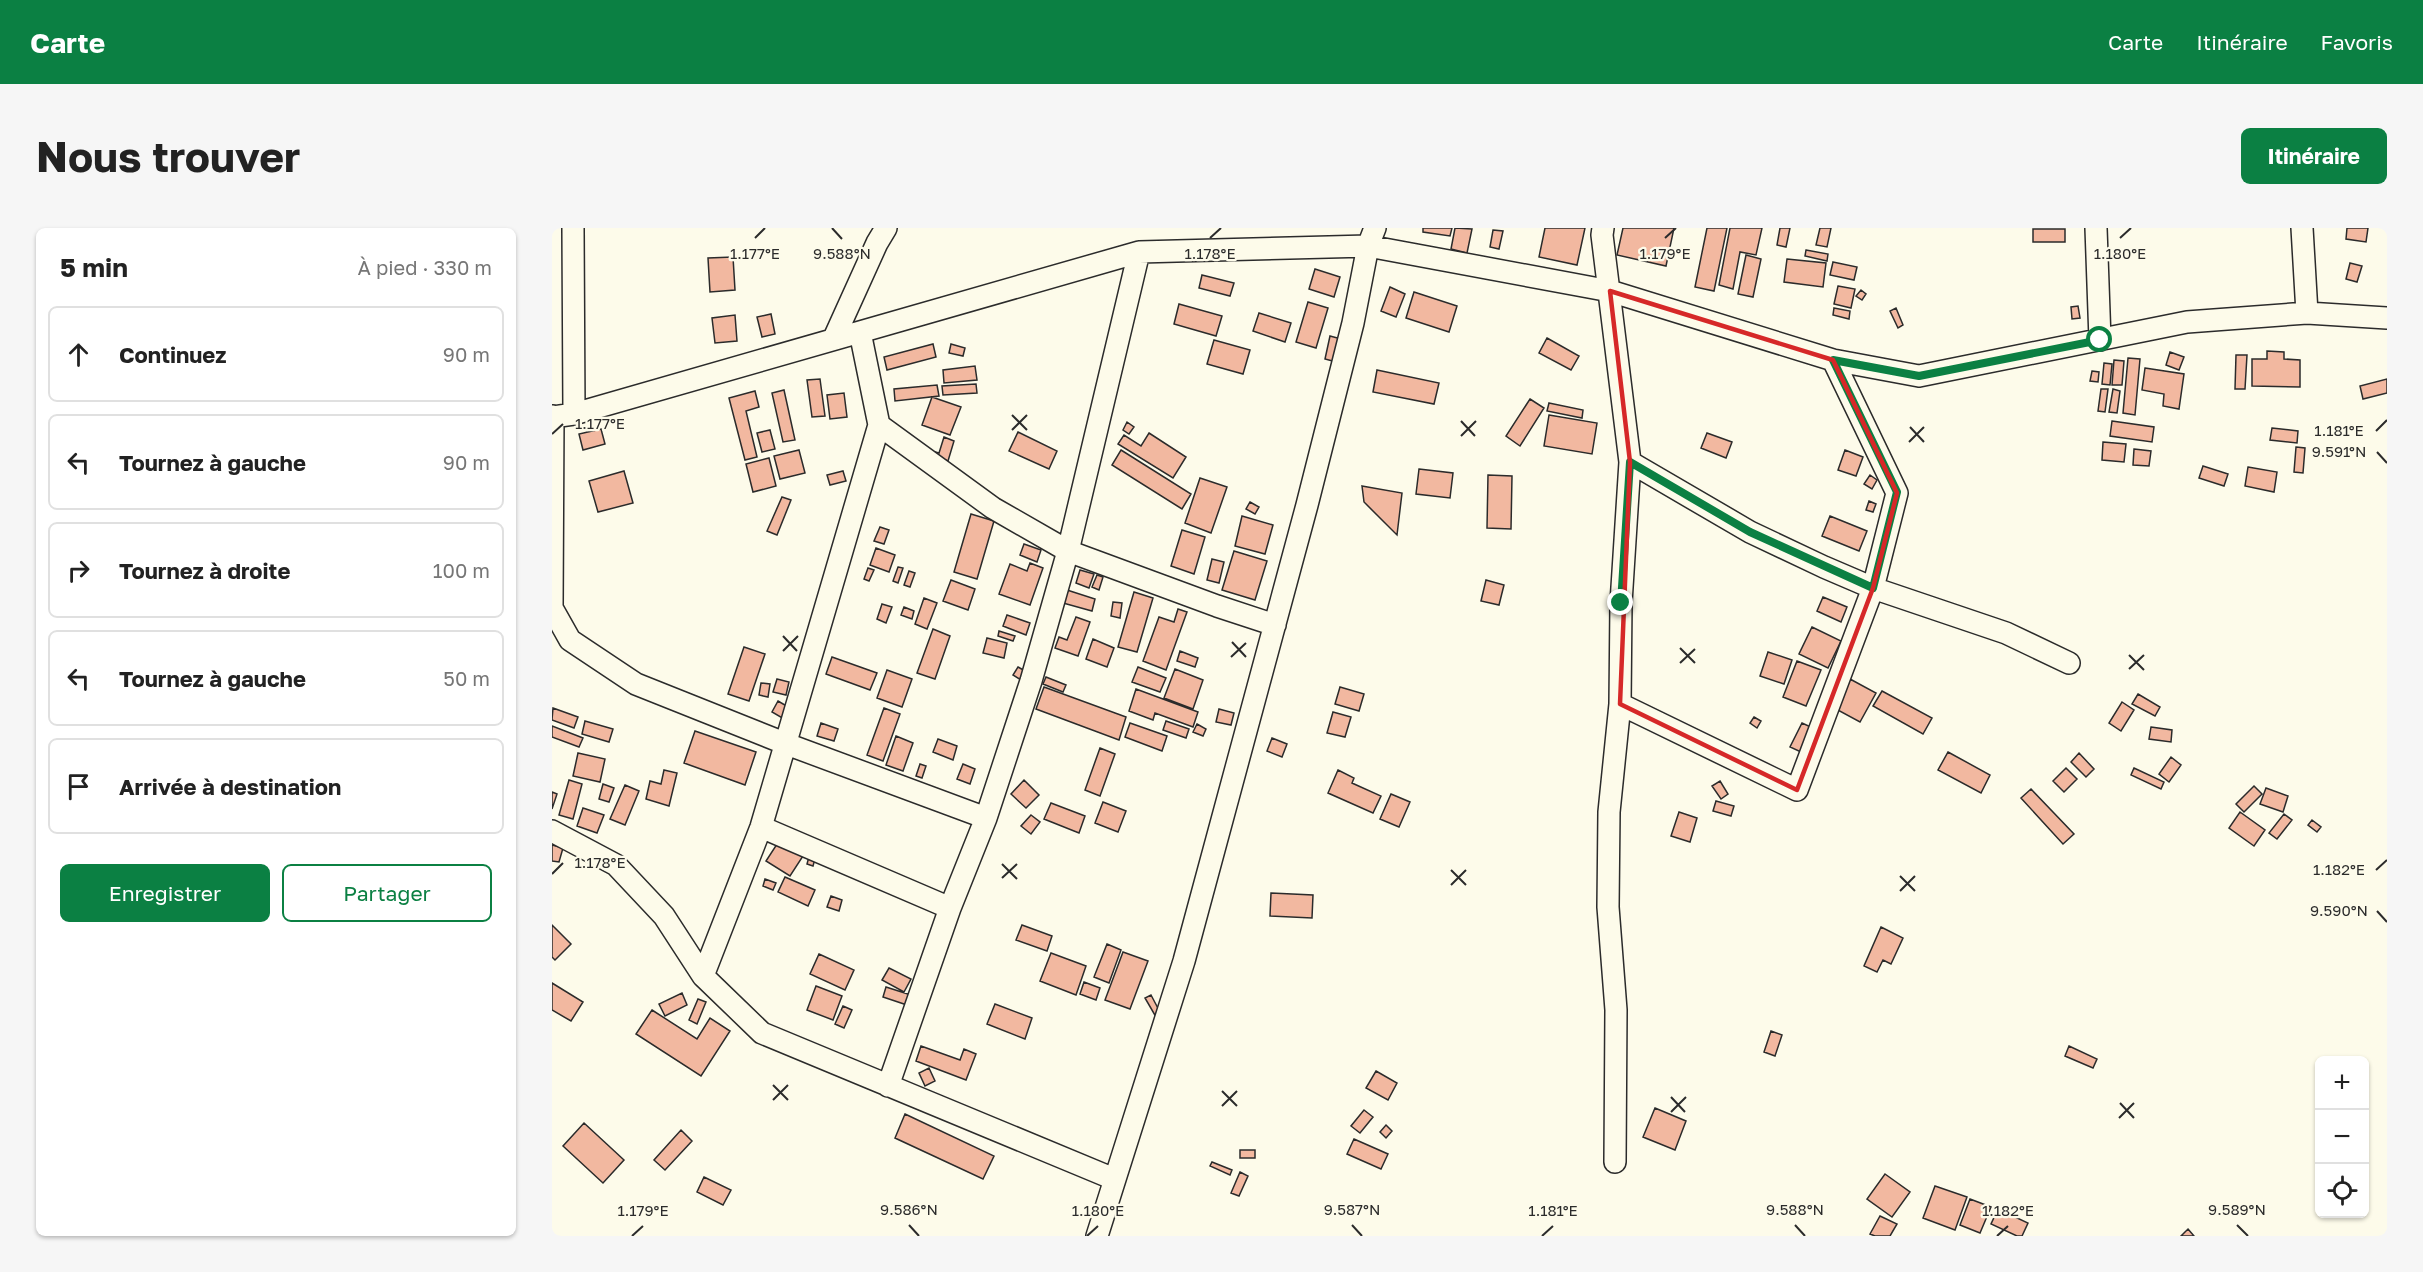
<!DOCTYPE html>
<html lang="fr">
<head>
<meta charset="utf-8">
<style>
	:root { --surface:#fff; --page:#f6f6f6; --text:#222; --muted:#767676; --line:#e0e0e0; --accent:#0b8043 }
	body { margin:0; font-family:"Golos Text",sans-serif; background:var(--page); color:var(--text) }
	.controls { position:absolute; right:18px; bottom:18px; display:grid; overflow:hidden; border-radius:9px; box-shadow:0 2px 4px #0004 }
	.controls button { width:54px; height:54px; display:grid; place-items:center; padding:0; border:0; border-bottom:2px solid var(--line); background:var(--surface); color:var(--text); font:30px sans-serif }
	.stop { position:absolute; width:18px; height:18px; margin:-14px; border:4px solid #0b8043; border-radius:50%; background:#fff }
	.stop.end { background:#0b8043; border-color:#fff; box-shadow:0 2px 6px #0008 }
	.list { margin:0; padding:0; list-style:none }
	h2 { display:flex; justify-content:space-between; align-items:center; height:78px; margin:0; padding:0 24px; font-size:26px }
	h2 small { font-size:20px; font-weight:400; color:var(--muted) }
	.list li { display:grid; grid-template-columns:39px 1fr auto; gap:18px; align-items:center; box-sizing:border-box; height:96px; margin:0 12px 12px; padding:0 12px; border:2px solid var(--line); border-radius:9px }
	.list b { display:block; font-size:22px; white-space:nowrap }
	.list em { font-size:20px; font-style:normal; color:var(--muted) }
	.actions { display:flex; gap:12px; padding:18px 24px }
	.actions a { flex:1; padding:14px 0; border:2px solid var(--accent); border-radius:9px; text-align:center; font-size:21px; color:var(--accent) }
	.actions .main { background:var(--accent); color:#fff }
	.icon { flex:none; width:33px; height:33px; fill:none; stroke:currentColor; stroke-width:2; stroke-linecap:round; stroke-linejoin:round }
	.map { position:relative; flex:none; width:1835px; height:1008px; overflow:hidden; border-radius:9px }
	header { display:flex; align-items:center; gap:36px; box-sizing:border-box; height:84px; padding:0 30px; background:var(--accent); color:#fff }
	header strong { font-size:28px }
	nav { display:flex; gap:33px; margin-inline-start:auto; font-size:21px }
	.intro { display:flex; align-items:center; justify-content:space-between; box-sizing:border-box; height:144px; padding:0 36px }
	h1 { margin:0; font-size:42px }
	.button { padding:15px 27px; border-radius:9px; background:var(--accent); color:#fff; font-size:21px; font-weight:700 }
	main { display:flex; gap:36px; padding:0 36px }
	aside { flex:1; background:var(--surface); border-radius:9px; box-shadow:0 2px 4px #0004 }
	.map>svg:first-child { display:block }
	.building { fill:#f2b8a0; stroke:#2b2b2b; stroke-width:1.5 }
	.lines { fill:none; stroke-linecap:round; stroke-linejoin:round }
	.minor-casing { stroke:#2b2b2b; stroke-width:24 }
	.minor { stroke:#fdfbea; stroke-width:21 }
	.route { stroke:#0b8043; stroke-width:8 }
	.marked { fill:none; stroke:#d62828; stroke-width:4.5; stroke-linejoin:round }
	.ticks { fill:none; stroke:#2b2b2b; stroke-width:2 }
	.ticks-label { font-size:15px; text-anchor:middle; fill:#2b2b2b; stroke:#fdfbea; stroke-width:4.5; stroke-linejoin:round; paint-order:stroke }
</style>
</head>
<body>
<header>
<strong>Carte</strong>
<nav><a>Carte</a><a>Itinéraire</a><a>Favoris</a></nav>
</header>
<div class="intro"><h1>Nous trouver</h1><a class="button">Itinéraire</a></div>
<main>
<aside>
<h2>5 min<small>À pied · 330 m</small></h2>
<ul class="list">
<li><svg class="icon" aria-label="ahead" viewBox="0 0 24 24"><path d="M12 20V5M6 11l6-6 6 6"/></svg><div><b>Continuez</b></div><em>90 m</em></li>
<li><svg class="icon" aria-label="left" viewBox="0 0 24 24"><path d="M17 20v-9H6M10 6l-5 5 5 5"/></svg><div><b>Tournez à gauche</b></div><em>90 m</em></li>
<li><svg class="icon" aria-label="right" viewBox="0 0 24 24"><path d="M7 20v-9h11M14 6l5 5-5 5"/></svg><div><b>Tournez à droite</b></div><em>100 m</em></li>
<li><svg class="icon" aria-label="left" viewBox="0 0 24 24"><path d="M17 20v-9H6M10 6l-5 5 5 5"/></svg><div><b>Tournez à gauche</b></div><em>50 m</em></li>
<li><svg class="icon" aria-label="arrive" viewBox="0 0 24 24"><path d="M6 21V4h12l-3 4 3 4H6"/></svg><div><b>Arrivée à destination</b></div></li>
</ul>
<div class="actions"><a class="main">Enregistrer</a><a>Partager</a></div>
</aside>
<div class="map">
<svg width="1835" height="1008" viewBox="0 0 1835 1008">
	<rect width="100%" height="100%" fill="#fdfbea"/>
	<!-- building -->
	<path class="building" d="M871 0H900L898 8 871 4Z
		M903 0 920 1 915 25 899 21Z
		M993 0H1033L1025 37 987 29Z
		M1071 0H1122L1114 38 1065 27Z
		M1155 0H1175L1162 63 1143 59Z
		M1178 0H1210L1204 27 1188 24 1181 61 1167 57Z
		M1228 0H1238L1234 19 1225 17Z
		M1268 0H1279L1275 19 1264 17Z
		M1795 0H1816L1814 14 1794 11Z
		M1481 1H1513V14H1481Z
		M941 2 951 3 947 21 938 19Z
		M1254 22 1276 26 1275 33 1253 28Z
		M1194 27 1209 31 1201 69 1186 66Z
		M181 29 183 62 158 64 156 30Z
		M1235 31 1274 35 1271 59 1232 54Z
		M1281 34 1305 39 1302 52 1278 47Z
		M1798 35 1810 38 1805 54 1794 51Z
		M763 41 788 49 782 69 757 61Z
		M650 47 682 55 678 68 647 60Z
		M1286 58 1303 61 1299 80 1282 76Z
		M838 59 853 66 844 89 829 83Z
		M1309 62 1314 66 1310 72 1304 68Z
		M862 64 905 78 897 104 854 90Z
		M756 74 776 80 764 120 744 114Z
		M627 76 670 88 664 108 622 96Z
		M1526 78 1528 90 1520 91 1519 79Z
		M1282 80 1298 83 1297 91 1281 87Z
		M1344 80 1351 97 1346 100 1338 83Z
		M707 85 739 95 733 114 701 103Z
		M219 86 223 106 210 109 205 89Z
		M183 87 185 113 163 115 160 90Z
		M778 108 793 112 788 135 773 131Z
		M995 110 1027 128 1019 142 987 125Z
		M662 112 698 122 691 146 655 136Z
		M381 116 384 129 335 142 332 129Z
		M399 116 413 120 411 128 397 125Z
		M1715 123 1732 124V131L1748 132V159L1700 158V131H1715Z
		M1618 124 1632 129 1627 142 1614 137Z
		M1684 127H1695L1693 161H1683Z
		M1576 130 1588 131 1583 187 1571 185Z
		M1562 132 1572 133 1570 157H1560Z
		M1552 135 1560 136 1558 157 1550 156Z
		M423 138 425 152 392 155 391 142Z
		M1593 140 1632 146 1627 181 1611 178 1612 166 1590 162Z
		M825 142 887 155 882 176 821 164Z
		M1540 143 1547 144 1546 154 1538 153Z
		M268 151 273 188 260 189 255 152Z
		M1835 151V165L1811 171 1808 158Z
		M424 156 425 165 391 167 390 158Z
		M385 157 387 168 343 173 342 161Z
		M1549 161H1556L1553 184 1546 183Z
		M1561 161 1568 163 1565 185 1557 184Z
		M232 162 243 212 231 214 220 165Z
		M203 163 207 179 194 183 205 229 193 232 177 170Z
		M292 165 295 189 278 191 275 167Z
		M380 169 409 179 398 207 370 197Z
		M978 171 992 180 968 218 954 208Z
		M997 175 1031 182 1030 190 995 183Z
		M997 187 1045 195 1040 226 992 218Z
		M1560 193 1602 199 1600 214 1558 208Z
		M575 194 582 199 577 206 571 202Z
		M1720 200 1746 203 1745 215 1718 212Z
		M49 201 53 216 31 222 27 206Z
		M218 202 223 221 210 224 205 205Z
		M466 204 505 223 497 241 457 223Z
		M597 205 634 229 621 250 566 216 572 207 589 218Z
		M1155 205 1180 214 1174 230 1149 220Z
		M392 209 402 213 396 233 382 228 383 224 387 225Z
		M1551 214 1574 216 1572 234 1550 232Z
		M1744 219 1753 220 1751 245 1742 244Z
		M1582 221 1599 223 1597 238 1581 237Z
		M247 222 253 245 228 251 222 228Z
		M569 222 639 266 630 281 560 237Z
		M1293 222 1311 229 1304 248 1286 242Z
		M217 230 224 258 201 264 194 236Z
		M1651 238 1676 246 1672 258 1647 250Z
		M1696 239 1725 244 1722 264 1693 258Z
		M867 241 901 245 898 270 864 266Z
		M72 243 81 275 46 284 37 253Z
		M291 243 294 253 278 257 275 247Z
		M936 247 960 248 959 301 935 300Z
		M1318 247 1325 252 1320 261 1312 256Z
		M648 250 675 259 659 305 633 295Z
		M810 258 850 265 845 307 812 274Z
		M230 269 239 272 225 307 215 303Z
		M1317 273 1324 276 1321 284 1314 282Z
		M698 274 707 279 703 286 694 281Z
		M419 286 442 293 425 351 402 344Z
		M690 288 721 297 713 326 683 318Z
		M1278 288 1315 303 1307 323 1270 308Z
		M328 299 337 302 332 316 322 313Z
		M630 302 653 309 642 346 619 338Z
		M472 316 489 322 485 334 468 327Z
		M324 320 343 327 337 344 318 337Z
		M682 323 715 333 703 372 670 362Z
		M660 331 672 334 667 355 655 352Z
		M478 335 491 340 478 377 447 366 458 336 475 343Z
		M346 339 351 340 346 355 341 353Z
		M316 340 322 342 317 353 312 351Z
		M528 342 542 346 537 360 524 355Z
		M357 343 363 345 358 359 352 357Z
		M545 347 551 349 547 362 540 359Z
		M399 352 423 361 416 382 391 373Z
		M934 352 952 357 947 377 929 373Z
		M515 362 543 371 540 383 511 375Z
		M582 364 601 370 585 424 566 419Z
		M1271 369 1295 379 1289 394 1265 383Z
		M372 370 385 375 375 401 363 396Z
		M561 374 570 375 568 390 559 388Z
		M330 376 340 379 334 395 325 391Z
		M352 379 362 383 360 391 349 387Z
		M626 381 635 384 614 442 591 433 607 389 622 394Z
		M455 387 478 395 474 407 451 398Z
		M524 389 538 394 526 428 503 420 507 409 515 412Z
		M1260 399 1289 413 1276 440 1247 426Z
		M381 401 398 408 383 451 365 445Z
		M447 403 463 408 461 413 446 408Z
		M435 410 455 415 452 430 431 425Z
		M541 411 562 420 555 439 534 431Z
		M192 419 213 426 197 473 176 466Z
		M628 423 646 430 643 439 625 433Z
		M1216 424 1240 432 1232 456 1208 448Z
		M280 429 325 445 318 462 274 446Z
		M1245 433 1269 442 1254 478 1231 469Z
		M466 439 475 444 469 452 461 447Z
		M586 439 614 450 608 464 580 454Z
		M623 441 651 452 641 481 612 470Z
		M335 442 360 451 350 479 325 470Z
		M494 449 514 457 511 464 491 456Z
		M225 451 237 454 234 467 221 464Z
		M1298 451 1324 465 1308 494 1282 480Z
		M209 455 218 456 216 469 207 467Z
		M492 459 574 489 567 512 484 481Z
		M788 459 812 466 807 483 783 476Z
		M584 461 646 484 641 499 603 485 601 492 577 483Z
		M1330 463 1380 490 1371 506 1321 478Z
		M1586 466 1608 479 1603 488 1580 476Z
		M226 473 238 480 232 491 220 484Z
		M1570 474 1582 482 1569 503 1557 495Z
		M1 480 26 489 22 500 0 492Z
		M332 480 348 486 331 533 315 527Z
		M667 481 682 485 679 497 664 494Z
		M781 484 799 489 793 509 775 505Z
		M1202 489 1209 493 1205 500 1198 495Z
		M33 493 61 501 57 514 30 506Z
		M614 493 637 501 634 510 611 502Z
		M269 495 286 501 282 513 265 508Z
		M578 495 615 508 610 523 573 509Z
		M1250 495 1261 500 1249 524 1238 519Z
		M645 496 654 501 651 508 641 504Z
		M0 498 31 510 27 519 0 509Z
		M1599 499 1620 502 1619 514 1597 511Z
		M143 503 204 524 193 557 132 535Z
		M344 508 361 515 351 543 334 537Z
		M720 510 735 516 730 529 715 523Z
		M386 511 405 518 401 532 381 524Z
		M548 520 563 526 548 568 533 562Z
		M1396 524 1438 547 1429 565 1386 542Z
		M26 525 53 531 48 554 21 548Z
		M1527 525 1542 541 1534 549 1519 534Z
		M1619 529 1629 537 1617 554 1607 546Z
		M368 536 374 538 370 550 364 548Z
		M411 536 423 541 418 556 405 551Z
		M1514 540 1525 551 1512 564 1501 553Z
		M1582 540 1612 554 1609 561 1579 547Z
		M112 542 125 545 117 578 94 571 98 553 109 556Z
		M786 542 802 550 800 555 829 568 821 585 776 565Z
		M17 552 30 556 21 591 7 587Z
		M472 552 487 567 474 580 459 566Z
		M1168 553 1176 566 1169 571 1160 558Z
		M51 556 62 560 57 574 47 571Z
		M73 557 87 563 73 597 58 591Z
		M1702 558 1710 566 1692 584 1684 576Z
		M1714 560 1736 568 1731 584 1708 576Z
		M1479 561 1522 606 1511 616 1469 570Z
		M0 564 5 566 0 581Z
		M839 566 858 574 847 599 828 591Z
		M1164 573 1182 578 1179 588 1161 583Z
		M551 574 574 583 566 604 543 595Z
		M499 575 533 588 527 605 492 591Z
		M31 580 52 587 45 605 25 598Z
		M1127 584 1145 590 1138 614 1119 608Z
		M1688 584 1713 602 1702 618 1677 600Z
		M1732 586 1740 592 1725 611 1717 605Z
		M479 587 488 594 479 606 469 598Z
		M1760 592 1769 599 1765 604 1756 597Z
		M227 613 251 628 238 648 214 633Z
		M0 617 11 620 7 634 0 633Z
		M258 625 264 627 261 638 255 636Z
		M233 649 263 662 256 678 226 664Z
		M213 651 224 655 221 662 211 658Z
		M719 665 761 667 760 690 718 688Z
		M279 668 290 672 287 683 275 679Z
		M0 697 19 716 3 732 0 729Z
		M470 697 500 708 495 723 464 712Z
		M1329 699 1351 710 1339 736 1331 732 1325 744 1312 738Z
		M555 716 569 722 557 755 542 749Z
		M571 724 596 733 578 781 553 772Z
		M499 725 534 738 524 767 488 753Z
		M267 726 302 742 293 762 258 746Z
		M337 740 359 751 352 764 330 752Z
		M532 754 548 760 544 772 528 766Z
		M0 755 31 774 19 793 0 782Z
		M264 758 290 768 281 792 255 782Z
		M334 759 359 767 355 777 331 769Z
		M130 765 135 777 113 788 107 776Z
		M599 767 609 786 604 789 593 770Z
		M146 771 154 774 145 796 137 792Z
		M443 776 480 790 473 811 435 796Z
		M291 778 300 782 292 800 283 796Z
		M100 782 145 811 158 790 178 803 149 848 84 806Z
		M1219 803 1230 807 1223 828 1212 824Z
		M369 818 408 832 412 821 424 826 414 852 364 833Z
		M1517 818 1545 831 1541 840 1513 828Z
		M377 840 383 853 373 858 367 845Z
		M824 843 845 855 836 872 814 860Z
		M1103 880 1134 893 1123 922 1091 909Z
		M812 882 821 889 808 905 799 898Z
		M353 886 442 928 431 951 343 910Z
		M32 895 72 932 51 955 11 918Z
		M834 897 840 903 834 910 828 904Z
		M129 902 140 913 113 942 102 932Z
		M802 911 836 926 829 941 795 926Z
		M688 922H703V930H688Z
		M660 934 680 942 678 947 658 938Z
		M688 944 696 948 687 968 679 965Z
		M1333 946 1358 964 1340 989 1315 971Z
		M152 949 179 962 171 977 145 964Z
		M1383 958 1415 969 1403 1002 1371 990Z
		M1418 971 1439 979 1428 1005 1408 997Z
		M1446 981 1476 995 1470 1008H1465L1439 996Z
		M1328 988 1345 996 1338 1008H1323L1318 1006Z
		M1636 1001 1642 1008H1629Z"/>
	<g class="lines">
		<!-- minor casing -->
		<g class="minor-casing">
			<path id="minor" d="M21 0 22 186
				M1051 0 1050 7 1078 234 1069 375 1068 476 1057 584 1056 679 1064 782 1063 934
				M1544 0 1548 112
				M1750 0 1755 85
				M282 110 325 15 334 0
				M1 188 0 380 18 412 84 456 232 515 434 590
				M0 189 22 186 587 24 816 18 1058 63 1281 132 1367 148 1635 94 1755 85 1835 90
				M327 197 441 280 516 323 665 378 723 397
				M1078 234 1198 304 1272 339 1321 360 1454 405 1517 435
				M1068 476 1245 562 1321 360 1345 265 1281 132
				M209 599 398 680
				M0 603 64 637 112 688 151 748 210 805 562 951
				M151 748 209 599 327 197 308 104
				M336 858 398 680 434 590 479 453 516 323 587 24
				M545 1008 632 733 755 277 801 95 816 18 823 0"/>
		</g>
		<!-- minor -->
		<use href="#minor" class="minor"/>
	</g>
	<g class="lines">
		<!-- route -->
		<path class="route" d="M1069 375 1078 234 1198 304 1321 360 1345 264 1281 132 1367 148 1548 112"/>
	</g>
	<!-- marked area -->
	<path class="marked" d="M1058 63 1281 132 1345 265 1321 360 1245 562 1068 476 1078 234Z"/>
	<!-- ticks -->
	<path class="ticks" d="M280 0 290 11M203 10 213 0M658 10 669 0M1113 10 1124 0M1568 10 1579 0M460 187 475 202M909 193 923 208M1358 199 1372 214M460 202 475 187M1824 203 1835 192M0 206 11 196M909 208 924 193M1357 214 1372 199M1825 224 1835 235M231 408 245 423M680 414 694 429M1128 420 1143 435M231 423 246 408M1577 427 1592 442M679 429 694 415M1128 435 1143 421M1577 441 1592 427M450 636 465 651M899 642 914 657M1824 642 1835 632M0 646 11 635M1348 648 1363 663M450 650 465 636M899 657 914 642M1348 663 1363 648M1825 683 1835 694M221 857 236 872M670 863 685 878M1119 869 1133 884M221 872 236 857M1568 875 1582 890M670 878 685 863M1119 884 1134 869M1567 890 1582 875M357 997 367 1008M800 997 810 1008M1243 997 1253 1008M1685 997 1696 1008M80 1008 91 998M535 1008 546 998M990 1008 1001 998M1445 1008 1456 998"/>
	<g class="ticks-label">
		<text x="203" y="31">1.177°E</text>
		<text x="658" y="31">1.178°E</text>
		<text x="1113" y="31">1.179°E</text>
		<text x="1568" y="31">1.180°E</text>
		<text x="290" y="31">9.588°N</text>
		<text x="48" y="201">1.177°E</text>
		<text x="1787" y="208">1.181°E</text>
		<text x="1787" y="229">9.591°N</text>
		<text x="48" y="640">1.178°E</text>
		<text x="1787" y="647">1.182°E</text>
		<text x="1787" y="688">9.590°N</text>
		<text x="357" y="987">9.586°N</text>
		<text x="800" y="987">9.587°N</text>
		<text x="1243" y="987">9.588°N</text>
		<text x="1685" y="987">9.589°N</text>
		<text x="91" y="988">1.179°E</text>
		<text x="546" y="988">1.180°E</text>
		<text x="1001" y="988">1.181°E</text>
		<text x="1456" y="988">1.182°E</text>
	</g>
</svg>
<div class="controls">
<button>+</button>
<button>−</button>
<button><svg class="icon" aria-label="locate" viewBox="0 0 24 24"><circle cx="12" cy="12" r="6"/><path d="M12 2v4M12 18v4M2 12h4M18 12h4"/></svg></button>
</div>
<div class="stop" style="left:1548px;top:112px"></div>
<div class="stop end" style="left:1069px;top:375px"></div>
</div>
</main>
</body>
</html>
